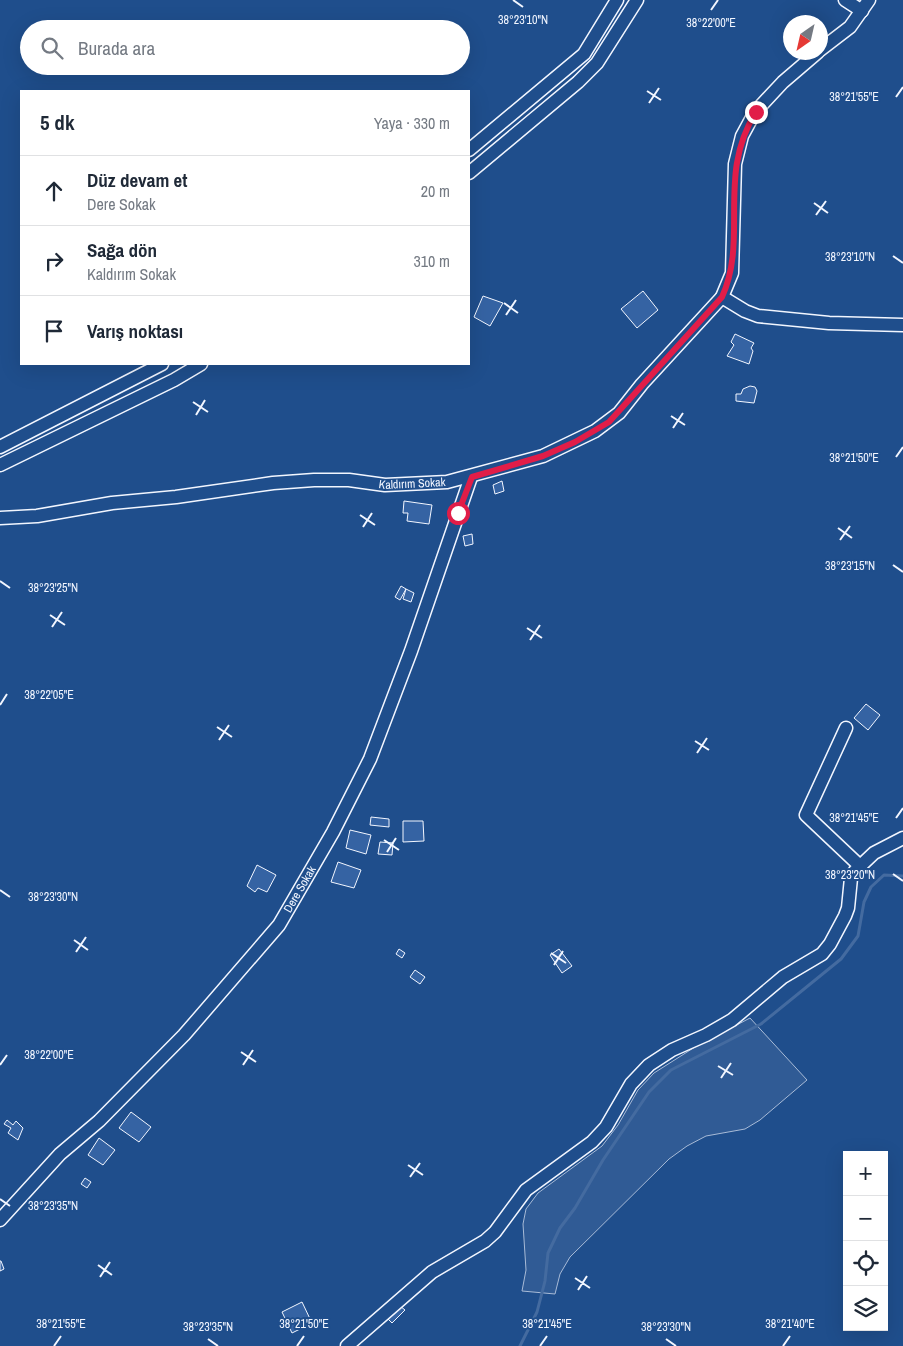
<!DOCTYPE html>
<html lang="tr">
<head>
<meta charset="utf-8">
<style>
	:root { --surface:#fff; --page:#f6f6f7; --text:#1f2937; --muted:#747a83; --line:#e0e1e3 }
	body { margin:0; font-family:"Archivo Narrow",sans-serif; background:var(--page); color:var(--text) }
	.controls { position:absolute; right:15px; bottom:15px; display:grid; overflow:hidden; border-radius:0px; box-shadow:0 5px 20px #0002 }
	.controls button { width:45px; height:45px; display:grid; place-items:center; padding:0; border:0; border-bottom:1px solid var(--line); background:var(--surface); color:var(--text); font:25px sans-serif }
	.compass { position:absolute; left:783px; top:15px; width:45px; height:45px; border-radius:50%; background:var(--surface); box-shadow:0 5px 20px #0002; rotate:214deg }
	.stop { position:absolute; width:15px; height:15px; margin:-11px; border:4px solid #e11d48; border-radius:50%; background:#fff }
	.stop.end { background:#e11d48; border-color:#fff; box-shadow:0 1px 5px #0008 }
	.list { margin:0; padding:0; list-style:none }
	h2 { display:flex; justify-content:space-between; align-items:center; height:65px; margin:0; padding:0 20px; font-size:21px }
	h2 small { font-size:16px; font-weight:400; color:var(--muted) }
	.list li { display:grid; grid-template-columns:32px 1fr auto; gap:15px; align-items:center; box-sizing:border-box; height:70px; padding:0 20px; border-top:1px solid var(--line) }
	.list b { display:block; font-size:19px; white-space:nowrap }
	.list p { margin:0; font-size:16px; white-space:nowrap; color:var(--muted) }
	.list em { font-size:16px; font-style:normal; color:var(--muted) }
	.icon { flex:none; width:28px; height:28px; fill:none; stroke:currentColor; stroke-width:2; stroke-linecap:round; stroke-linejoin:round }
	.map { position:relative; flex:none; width:903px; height:1346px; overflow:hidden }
	.search { position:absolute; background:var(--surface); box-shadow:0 5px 20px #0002; left:20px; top:20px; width:450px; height:55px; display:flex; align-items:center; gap:12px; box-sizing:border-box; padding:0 18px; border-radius:28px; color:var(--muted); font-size:19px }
	.panel { position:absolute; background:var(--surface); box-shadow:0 5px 20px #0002; left:20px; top:90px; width:450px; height:275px; border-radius:0px }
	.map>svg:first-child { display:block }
	.built { fill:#305b95; stroke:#a8bbd7 }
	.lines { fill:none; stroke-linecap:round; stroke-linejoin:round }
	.stream { stroke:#446ba0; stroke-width:3 }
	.building { fill:#3563a3; stroke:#f2f6ff }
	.minor-casing { stroke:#f2f6ff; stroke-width:15 }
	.minor { stroke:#1f4e8c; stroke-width:12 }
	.route { stroke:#e11d48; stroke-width:6 }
	.ticks { fill:none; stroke:#f2f6ff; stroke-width:2 }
	.labels { text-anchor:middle; stroke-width:4; stroke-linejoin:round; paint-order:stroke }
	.street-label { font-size:12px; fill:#f2f6ff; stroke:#1f4e8c }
	.ticks-label { font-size:12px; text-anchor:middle; fill:#f2f6ff; stroke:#1f4e8c; stroke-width:4; stroke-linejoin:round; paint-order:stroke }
</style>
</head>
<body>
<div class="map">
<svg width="903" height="1346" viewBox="0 0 903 1346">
	<rect width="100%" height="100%" fill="#1f4e8c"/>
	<!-- built -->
	<path class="built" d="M750 1018 807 1080 760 1120 745 1129 706 1136 687 1146 669 1159 570 1257 560 1274 555 1294 522 1291 526 1270 523 1224 526 1209 538 1193 602 1146 618 1125 638 1090 654 1073 695 1047Z"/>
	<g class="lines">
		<!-- stream -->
		<path class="stream" d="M520 1346 537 1312 545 1281 548 1253 560 1228 575 1208 603 1160 649 1092 671 1070 761 1024 841 959 858 936 864 902 871 887 884 875 903 876"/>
	</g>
	<!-- building -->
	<path class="building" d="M643 291 658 310 637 328 621 309Z
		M483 296 503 303 490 326 474 317Z
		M735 334 754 343 751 348 753 351 749 364 727 356 734 345 731 342Z
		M750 386 755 387 757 391 754 403 736 401V394H741L743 389Z
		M502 481 504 491 495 494 493 485Z
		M404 501 432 505 429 524 407 521 408 513H403Z
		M472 534 473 544 465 546 463 536Z
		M401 586 406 589 400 600 395 597Z
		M406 589 414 593 411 602 403 599Z
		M866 704 880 715 868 730 854 718Z
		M371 817 389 819V827L370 825Z
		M403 821H423L424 841 403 842Z
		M350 830 371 835 366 854 346 848Z
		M380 842 393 843 392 855 378 854Z
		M338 862 361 870 354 888 331 882Z
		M257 865 276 875 267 892 258 888 255 892 247 886Z
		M399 949 405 953 402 958 396 954Z
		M559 949 572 966 562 973 550 955Z
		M415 970 425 977 420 984 410 977Z
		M131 1112 151 1127 139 1142 119 1128Z
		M7 1120 13 1125 16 1121 23 1128 18 1140 8 1133 11 1128 4 1124Z
		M99 1138 115 1150 103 1165 88 1155Z
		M85 1178 91 1182 87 1188 81 1184Z
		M1 1261 4 1269 0 1271V1261Z
		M302 1302 312 1323 292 1333 282 1312Z
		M400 1306 405 1310 392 1323 386 1317Z"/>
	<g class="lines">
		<!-- minor casing -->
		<g class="minor-casing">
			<g id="minor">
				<path d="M845 0 862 11"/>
				<path d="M820 50 850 27 869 0"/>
				<path d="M469 150 584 54 617 0"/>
				<path d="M469 173 578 82 597 63 637 0"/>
				<path d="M722 297 745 311 758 316 829 323 903 325"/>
				<path d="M0 447 162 364"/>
				<path d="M0 465 174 380 201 364"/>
				<path id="s1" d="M0 518 37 516 112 503 176 497 273 483 314 480H349L385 485 447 482 543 456 595 431 619 413 642 384 722 297 732 273 735 164 742 136 755 112 783 82 818 52"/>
				<path d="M846 728 806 815 860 866"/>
				<path id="s2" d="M0 1220 60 1154 99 1121 184 1035 279 925 333 832 370 759 411 651 471 477"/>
				<path d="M347 1346 432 1272 485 1241 495 1232 526 1190 592 1142 606 1127 631 1084 649 1065 672 1050 706 1035 732 1020 783 977 822 954 830 944 845 916 848 908 851 878 855 871 874 853 903 838"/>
			</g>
		</g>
		<!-- minor -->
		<use href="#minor" class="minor"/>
	</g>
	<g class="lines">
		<!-- route -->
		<path class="route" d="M458 513 472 477 543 456 575 442 609 422 722 297C749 238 716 175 756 112"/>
	</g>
	<!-- ticks -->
	<path class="ticks" d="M513 0 523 7M711 10 718 0M647 91 661 100M896 97 903 87M649 103 659 88M814 203 828 213M816 215 826 201M893 256 903 263M504 303 518 313M506 315 516 300M193 402 208 412M196 415 205 400M671 416 685 425M673 428 683 413M896 457 903 447M360 515 375 525M363 527 372 513M838 528 852 538M840 540 850 526M893 565 903 572M0 581 10 588M50 615 65 625M52 627 62 612M527 628 542 638M530 640 540 625M0 705 7 694M217 727 232 737M219 740 229 725M695 741 709 750M697 753 707 738M896 818 903 808M384 840 399 850M387 852 396 838M893 874 903 881M0 890 10 897M74 940 88 950M76 952 86 937M551 953 566 963M554 965 563 951M241 1052 256 1062M0 1065 7 1055M243 1065 253 1050M718 1066 733 1075M721 1078 731 1063M408 1165 423 1175M410 1177 420 1163M0 1199 10 1206M98 1265 112 1275M100 1277 110 1262M575 1278 590 1288M578 1290 587 1276M208 1339 218 1346M666 1339 676 1346M54 1346 61 1336M297 1346 304 1336M540 1346 547 1336M783 1346 790 1336"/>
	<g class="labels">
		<!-- street labels -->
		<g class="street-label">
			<text dy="4" stroke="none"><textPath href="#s1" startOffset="415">Kaldırım Sokak</textPath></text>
			<text dy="4" stroke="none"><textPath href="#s2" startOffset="448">Dere Sokak</textPath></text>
		</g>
	</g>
	<g class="ticks-label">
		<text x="523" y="24">38°23'10"N</text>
		<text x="711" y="27">38°22'00"E</text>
		<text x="854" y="101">38°21'55"E</text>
		<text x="850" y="261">38°23'10"N</text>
		<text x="854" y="462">38°21'50"E</text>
		<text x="850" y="570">38°23'15"N</text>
		<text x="53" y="592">38°23'25"N</text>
		<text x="49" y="699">38°22'05"E</text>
		<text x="854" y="822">38°21'45"E</text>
		<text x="850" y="879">38°23'20"N</text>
		<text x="53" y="901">38°23'30"N</text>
		<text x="49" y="1059">38°22'00"E</text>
		<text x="53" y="1210">38°23'35"N</text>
		<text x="61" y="1328">38°21'55"E</text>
		<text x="304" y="1328">38°21'50"E</text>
		<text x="547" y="1328">38°21'45"E</text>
		<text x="790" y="1328">38°21'40"E</text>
		<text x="208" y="1331">38°23'35"N</text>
		<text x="666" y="1331">38°23'30"N</text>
	</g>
</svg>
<div class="controls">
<button>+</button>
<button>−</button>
<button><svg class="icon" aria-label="locate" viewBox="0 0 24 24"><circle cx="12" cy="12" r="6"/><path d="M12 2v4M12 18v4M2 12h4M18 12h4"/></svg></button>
<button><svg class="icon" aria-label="layers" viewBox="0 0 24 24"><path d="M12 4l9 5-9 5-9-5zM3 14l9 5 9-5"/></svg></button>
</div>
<svg class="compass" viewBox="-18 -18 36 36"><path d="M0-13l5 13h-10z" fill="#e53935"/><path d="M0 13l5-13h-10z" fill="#747a83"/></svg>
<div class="stop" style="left:458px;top:513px"></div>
<div class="stop end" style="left:756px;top:112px"></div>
<div class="search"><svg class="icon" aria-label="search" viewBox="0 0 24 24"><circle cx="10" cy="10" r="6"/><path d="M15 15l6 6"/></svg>Burada ara</div>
<section class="panel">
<h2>5 dk<small>Yaya · 330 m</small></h2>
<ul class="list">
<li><svg class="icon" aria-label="ahead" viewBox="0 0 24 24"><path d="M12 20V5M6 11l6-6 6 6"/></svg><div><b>Düz devam et</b><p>Dere Sokak</p></div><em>20 m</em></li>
<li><svg class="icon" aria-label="right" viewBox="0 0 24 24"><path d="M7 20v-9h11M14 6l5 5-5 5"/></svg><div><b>Sağa dön</b><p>Kaldırım Sokak</p></div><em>310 m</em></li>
<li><svg class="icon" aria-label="arrive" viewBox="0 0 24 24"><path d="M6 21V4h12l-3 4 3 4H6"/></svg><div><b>Varış noktası</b></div></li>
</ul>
</section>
</div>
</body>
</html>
